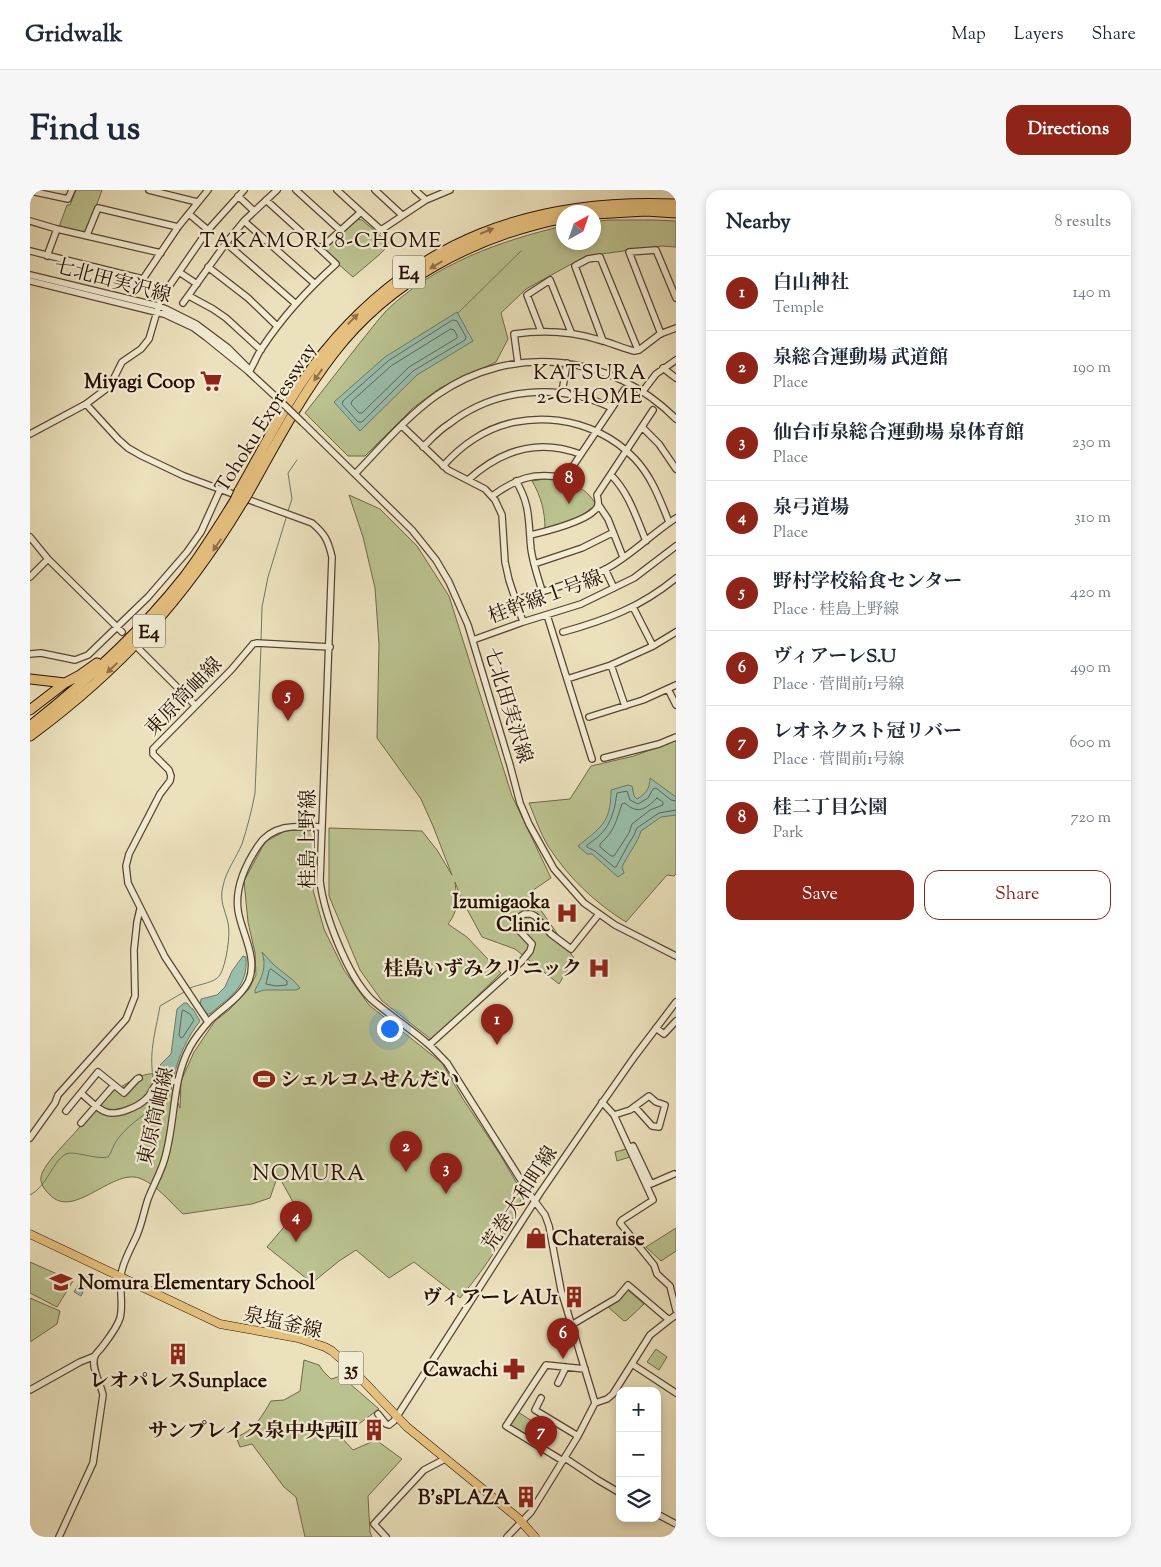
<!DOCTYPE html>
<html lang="en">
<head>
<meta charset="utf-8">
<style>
	:root { --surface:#fff; --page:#f6f6f7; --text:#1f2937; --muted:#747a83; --line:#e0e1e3; --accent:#8f2418 }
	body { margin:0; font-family:"Sorts Mill Goudy","Noto Serif JP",serif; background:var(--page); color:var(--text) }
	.controls { position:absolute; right:15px; bottom:15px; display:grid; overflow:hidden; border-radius:10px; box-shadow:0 2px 8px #0003 }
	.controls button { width:45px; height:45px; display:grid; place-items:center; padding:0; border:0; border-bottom:1px solid var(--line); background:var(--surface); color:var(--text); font:25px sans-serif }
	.compass { position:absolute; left:526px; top:15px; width:45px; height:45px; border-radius:50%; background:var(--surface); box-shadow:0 2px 8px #0003; rotate:40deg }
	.you { position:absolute; left:359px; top:838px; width:18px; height:18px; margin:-12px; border:4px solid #fff; border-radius:50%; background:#1a73e8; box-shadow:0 0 0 8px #1a73e833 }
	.badge { display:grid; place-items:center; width:32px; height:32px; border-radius:50%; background:var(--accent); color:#fff; font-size:16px; font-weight:700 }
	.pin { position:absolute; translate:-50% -41px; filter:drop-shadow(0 1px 2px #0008) }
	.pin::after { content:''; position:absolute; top:26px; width:18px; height:15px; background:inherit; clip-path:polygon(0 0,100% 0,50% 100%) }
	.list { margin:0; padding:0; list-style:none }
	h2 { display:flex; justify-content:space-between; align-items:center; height:65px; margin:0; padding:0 20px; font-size:21px }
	h2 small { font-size:16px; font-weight:400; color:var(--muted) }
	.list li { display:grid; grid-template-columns:32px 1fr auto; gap:15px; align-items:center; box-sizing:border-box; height:75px; padding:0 20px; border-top:1px solid var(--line) }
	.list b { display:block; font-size:19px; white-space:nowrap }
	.list p { margin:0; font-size:16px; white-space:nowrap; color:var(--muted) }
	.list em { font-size:16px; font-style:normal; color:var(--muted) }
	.actions { display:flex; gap:10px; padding:15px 20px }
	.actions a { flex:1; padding:11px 0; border:1px solid var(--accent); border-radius:15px; text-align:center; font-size:18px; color:var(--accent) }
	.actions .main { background:var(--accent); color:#fff }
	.icon { flex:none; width:28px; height:28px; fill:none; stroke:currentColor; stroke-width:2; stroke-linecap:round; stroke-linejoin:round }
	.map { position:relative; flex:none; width:646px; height:1347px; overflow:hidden; border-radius:15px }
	header { display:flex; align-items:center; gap:30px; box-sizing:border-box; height:70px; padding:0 25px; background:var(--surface); border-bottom:1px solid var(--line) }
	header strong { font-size:24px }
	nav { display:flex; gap:28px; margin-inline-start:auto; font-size:18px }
	.intro { display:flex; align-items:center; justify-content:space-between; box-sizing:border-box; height:120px; padding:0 30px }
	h1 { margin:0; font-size:35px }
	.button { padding:12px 22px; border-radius:15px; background:var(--accent); color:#fff; font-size:18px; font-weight:700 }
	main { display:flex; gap:30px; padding:0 30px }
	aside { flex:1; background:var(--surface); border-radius:15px; box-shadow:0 2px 8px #0003 }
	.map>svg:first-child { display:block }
	.green { fill:#bac28f; stroke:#706849 }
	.water { fill:#99beab; stroke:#6b7868 }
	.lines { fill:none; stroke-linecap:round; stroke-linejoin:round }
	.shore { stroke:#606657; stroke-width:1 }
	.stream { stroke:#6b7868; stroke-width:1 }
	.minor-casing { stroke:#584431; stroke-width:8 }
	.major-casing { stroke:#270f03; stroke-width:9 }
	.highway-casing { stroke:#270f03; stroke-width:11 }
	.minor { stroke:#f2ecd3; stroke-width:5.5 }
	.major { stroke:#e6c07e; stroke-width:8 }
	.highway { stroke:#e6c07e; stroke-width:9 }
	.minor-bridge-casing { stroke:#584431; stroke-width:8; stroke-linecap:butt }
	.highway-bridge-casing { stroke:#270f03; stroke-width:11; stroke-linecap:butt }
	.minor-bridge { stroke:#f2ecd3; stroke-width:5.5 }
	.highway-bridge { stroke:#e6c07e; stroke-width:9 }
	.oneway { fill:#907047 }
	.labels { text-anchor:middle; stroke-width:4.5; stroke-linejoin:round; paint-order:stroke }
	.shield { fill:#f2ecd3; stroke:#645141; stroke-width:1 }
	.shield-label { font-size:19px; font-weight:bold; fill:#270f03 }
	.street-label { font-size:20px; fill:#270f03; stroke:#f2ecd3 }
	.poi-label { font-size:20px; font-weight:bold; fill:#270f03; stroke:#f2ecd3; text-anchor:end }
	.neighbourhood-label { font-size:21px; letter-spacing:1px; fill:#270f03; stroke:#f2ecd3 }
	.quarter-label { font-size:22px; letter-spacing:1px; fill:#270f03; stroke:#f2ecd3 }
</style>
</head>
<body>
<header>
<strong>Gridwalk</strong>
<nav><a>Map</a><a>Layers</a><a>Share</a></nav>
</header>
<div class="intro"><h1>Find us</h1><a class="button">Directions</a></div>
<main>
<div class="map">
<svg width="646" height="1347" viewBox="0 0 646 1347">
	<rect width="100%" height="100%" fill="#ebe1bc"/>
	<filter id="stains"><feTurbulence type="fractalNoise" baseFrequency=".004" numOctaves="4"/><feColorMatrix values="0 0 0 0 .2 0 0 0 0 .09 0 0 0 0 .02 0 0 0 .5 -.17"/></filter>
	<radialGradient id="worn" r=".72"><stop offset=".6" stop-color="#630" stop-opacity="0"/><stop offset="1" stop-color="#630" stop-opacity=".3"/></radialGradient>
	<!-- green -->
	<path class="green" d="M46 0H72L57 42 54 43 29 37 37 15H40Z
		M326 29 332 30 360 54 349 65 323 87 292 60Z
		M577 30H624L646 31V57L632 56 556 66 496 99 471 123 478 149 466 172 410 198 383 218 335 266H318L275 223C293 200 311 177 329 154 338 143 347 131 356 121 404 74 470 51 533 36L534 52H564V32Z
		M514 289C534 290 556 295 566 315L548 328 515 339C515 322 511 306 502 291Z
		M319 305 350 319 387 356 419 406 482 606 521 688 499 703 544 768 529 794 485 759 452 747 431 708 425 692C427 710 429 720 418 734L437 747 471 783 402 850 352 811 330 780 299 706V638L392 641 407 660 422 685 403 636 391 609 347 548 349 454 345 398 333 347Z
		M646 550V684L644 686 637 685 596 732C565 713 538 687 518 656 510 643 505 627 499 613L540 609 561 576 604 566Z
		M265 640 285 641 283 700 294 739 314 780 339 815 412 873 433 909 471 966 493 1004C480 1042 456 1077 430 1108L384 1072 359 1088 326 1060 309 1071 282 1093 237 1057 265 1024 263 1012 248 985 240 1008 222 1014 153 1024C141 1013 125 993 109 988 81 979 43 1031 19 1004 14 999 10 993 11 987 13 974 39 950 48 939 58 928 66 914 77 904 81 901 86 899 91 897 107 887 121 878 140 888L141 897 150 918 151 891 164 862 185 831 199 820 219 799 226 785 225 763 218 732 214 691 235 652 255 641Z
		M596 959 600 967 587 971 585 962Z
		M646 1038V1061L631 1071 616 1057Z
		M0 1072 43 1091 27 1117 0 1103Z
		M598 1100 614 1114 597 1130 594 1131 577 1116Z
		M0 1108 30 1121 27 1134 0 1152Z
		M626 1159 637 1167 629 1180 617 1172Z
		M274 1170 289 1175 293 1181 301 1189 311 1186 349 1219 311 1247 323 1260 346 1250 372 1269 338 1306 340 1342 342 1347H275L266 1307 254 1297 222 1254 210 1257 206 1247C224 1241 232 1226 241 1211L254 1210 270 1201Z
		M488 1222 502 1231 495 1245 482 1238 481 1234Z"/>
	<!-- water -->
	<path class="water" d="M427 122 443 151 387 185 330 241 304 212 355 167Z
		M620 588 646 607V625L631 627 611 641C608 652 597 666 592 677L594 683 588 687 562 664H557L548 656C571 637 581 633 581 600L598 595 602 596 604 606 607 609C616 604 620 598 620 588Z
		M232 762 244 775 264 791 270 798 266 800H234L225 803V800C232 787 237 777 232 762Z
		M213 766 216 767C218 798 201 805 180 824H177L170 816 171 809 187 805 195 797 202 781Z
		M154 813H157L161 818 163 819 170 831C157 848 149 865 144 886L134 883 130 875 141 864 147 819Z
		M54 1085 60 1088 51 1106 44 1102Z"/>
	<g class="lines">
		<!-- shore -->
		<path class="shore" d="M423 130 427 131 436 147 435 150 383 181 332 232H328L312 214 313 211 358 171Z
			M421 139 424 140 427 145V148L379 177 332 223H329L321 214 322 211 361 176Z
			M627 608 633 612V615L620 620 602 634 599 643 584 666H581L570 657V654C585 641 586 631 592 614L595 613C608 625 616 619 627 608Z
			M646 611 641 610 626 598 623 599 618 608 608 614 600 610 597 601 587 603C586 607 586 611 585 615 580 635 575 643 557 655V657L565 661 584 677H586L598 655 604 645 607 638 629 623 646 620
			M241 779 257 791V795L246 796 236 794 239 781Z
			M153 820 160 824 164 830 153 847 151 848 149 845 152 822Z"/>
		<!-- stream -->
		<path class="stream" d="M427 124 491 61
			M258 321 262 309 258 283 267 270
			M231 450 232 417 238 387 257 325
			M160 798C169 794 185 793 190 785 196 775 201 744 198 733 195 719 189 711 193 696 196 681 206 668 212 654 217 638 222 620 225 603L231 457
			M124 893C118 863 125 845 130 816L154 802
			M0 1005C17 997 23 970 36 964 44 960 66 970 78 967 82 962 83 955 87 950 97 936 110 928 123 918L125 914 126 900"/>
		<!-- minor casing -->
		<g class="minor-casing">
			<path id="minor" d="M119 0 167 12
				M266 0 310 40
				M307 0 331 22
				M345 0 372 25
				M385 0 396 10
				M0 1 38 9 42 0
				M208 6 224 21
				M236 10 290 59
				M159 24 178 40
				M0 31 27 39 131 63
				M214 31 284 93
				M57 45 68 18 148 37
				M196 53 266 114
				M0 61 113 89 148 37 178 0
				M17 66 27 39
				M178 77 218 108 247 136
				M149 82 167 94
				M0 85 128 116 136 119 166 134 198 158 217 177 219 182 246 207
				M0 91 134 124 164 138 176 147 218 181
				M159 106 183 119 196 128 231 160
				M153 113 196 53 214 31 247 0
				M511 141 497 105 520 90 541 142
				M631 144 599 62 626 60 646 108
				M573 151 545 76 558 69 570 67 608 160
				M488 173 484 144C512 140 539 141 566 149 579 152 592 158 604 161L609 160 630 144 646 138
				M633 178 646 188
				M219 182C224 174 227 165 232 158 253 126 278 99 306 74L290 59 331 22 351 40 396 10 420 0
				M613 201 626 184 646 170
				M532 202 537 173
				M56 214 80 196 92 172 111 159 119 149 131 108 178 40 214 0
				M273 233 382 340 406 370 419 392 438 435 480 575 490 613 499 634 524 679 554 713 585 735 646 766
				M372 236 418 280 455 299 465 310 472 325 475 372 479 390 493 432
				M612 237 629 254 646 279
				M0 244 56 214 88 249 98 258 112 266 154 286 282 333C295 344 298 350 302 367L290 691C294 724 317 785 341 809 359 825 380 838 398 854 405 860 411 867 417 873L501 1006 515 1025 519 1036 531 1100 565 1213 548 1246 501 1322 477 1347
				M393 257C401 249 409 240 419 234 465 198 529 192 582 218
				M413 276C422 266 433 256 444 249 494 216 565 226 605 269 622 287 630 310 639 332
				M325 284C351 257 376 227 407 205 483 152 582 164 646 229
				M581 285C599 303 606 327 616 351
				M438 290C471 260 508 248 550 264
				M486 291C501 316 498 331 501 359 503 374 508 387 512 401
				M462 306C487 288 504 282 535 288L594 200
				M568 314 578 329 593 367
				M501 345C517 341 554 332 565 320 570 316 568 310 567 305L623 220
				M0 347 18 369 92 442
				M504 374 552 358 582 343
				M575 379 584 398
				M0 387 18 369
				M486 410C515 400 546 393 574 380 600 367 621 344 646 328
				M603 417 623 456
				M517 425 562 569
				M533 442C576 430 611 417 646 388
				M443 450 493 432 551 414 604 388 646 356
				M108 458 165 515
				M0 464 11 463 45 470 58 465 118 407 157 362 171 342 190 300
				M581 475 595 516
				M537 489 581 475 623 456 646 442
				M638 499 646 515
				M559 527 613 510 646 495
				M574 568 629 554 646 547
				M178 832 135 767 98 693 96 676 99 664 130 604 140 591 141 586 139 580 123 564V559L201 480 223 454 227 453 300 457
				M626 838 634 844 646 831
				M399 855 492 771 500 761 502 754 486 737 487 729 494 724H501L505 726 521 744 541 759 569 724
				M51 903C58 909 67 919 76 922 87 926 108 917 116 909 120 906 122 900 125 896 130 891 141 891 147 891
				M572 912 584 925 623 1010 592 1030 590 1033 624 1075 627 1084 640 1096 646 1120
				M36 921 68 882 94 903 107 889 109 888
				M584 925 600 920 619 906 626 912 635 915 629 937 622 936 605 917
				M51 933 84 895
				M0 948 25 913 28 905 96 829 105 806 104 760 107 732 110 719
				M599 958 603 956 621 994 644 984
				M639 1130 646 1125
				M543 1134 587 1108 598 1095 639 1130 620 1145 583 1204 577 1209 565 1213
				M602 1174 646 1203
				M528 1193 536 1177
				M0 1200 50 1172 65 1166
				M511 1208 505 1220 548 1246
				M348 1224 356 1234 359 1235 364 1231 510 1003 558 933 605 866 646 812
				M535 1268 568 1290 590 1303
				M533 1271 476 1236 516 1175 555 1179
				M627 1324 646 1334
				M29 1347 63 1273 73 1205C71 1194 60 1176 65 1166 66 1163 70 1160 72 1157 78 1149 87 1138 90 1128 94 1113 88 1095 92 1080 95 1068 102 1056 107 1045 112 1033 114 1021 118 1009 123 996 130 984 134 971 146 933 141 892 160 857 165 848 173 838 180 830 193 818 212 806 219 790 228 767 211 742 208 720 205 698 216 674 228 656 243 633 268 636 292 637
				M356 1347 344 1334 394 1280 415 1269"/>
		</g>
		<!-- major casing -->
		<g class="major-casing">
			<path id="major" d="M0 1044 190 1134 268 1148 295 1157 302 1161 319 1176 377 1237 488 1328 505 1347"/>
		</g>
		<!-- highway casing -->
		<g class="highway-casing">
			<path id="highway" d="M564 24 616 21 646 23
				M209 301C236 254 260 204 294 162 386 49 504 8 646 14
				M217 305C244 257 270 207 304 163 360 90 445 46 534 28
				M0 489 35 493
				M0 520 35 493 50 485 67 473
				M0 536C57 491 109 444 154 387 173 362 189 336 205 310
				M0 546C90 480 155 408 212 313"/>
		</g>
		<!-- minor -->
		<use href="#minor" class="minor"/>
		<!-- major -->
		<use href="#major" class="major"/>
		<!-- highway -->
		<use href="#highway" class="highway"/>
		<!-- minor-bridge casing -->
		<g class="minor-bridge-casing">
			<path id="minor-bridge" d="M246 207 273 233"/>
		</g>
		<!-- highway-bridge casing -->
		<g class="highway-bridge-casing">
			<path id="highway-bridge" d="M205 310 209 301
				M212 313 217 305"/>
		</g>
		<!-- minor-bridge -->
		<use href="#minor-bridge" class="minor-bridge"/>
		<!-- highway-bridge -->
		<use href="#highway-bridge" class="highway-bridge"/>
	</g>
	<!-- one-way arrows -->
	<defs><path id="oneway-solid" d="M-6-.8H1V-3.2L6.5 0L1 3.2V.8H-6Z" transform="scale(1.25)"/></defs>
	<g class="oneway">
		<use href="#oneway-solid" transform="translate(457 41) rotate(-22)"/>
		<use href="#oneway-solid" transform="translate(406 75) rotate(149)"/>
		<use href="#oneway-solid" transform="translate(323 129) rotate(-46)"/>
		<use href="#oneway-solid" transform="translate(288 185) rotate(125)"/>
		<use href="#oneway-solid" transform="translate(187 355) rotate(124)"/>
		<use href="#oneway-solid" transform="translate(82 478) rotate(137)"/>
	</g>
	<!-- icons -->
	<defs>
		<g id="supermarket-bare" transform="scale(1.725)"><path d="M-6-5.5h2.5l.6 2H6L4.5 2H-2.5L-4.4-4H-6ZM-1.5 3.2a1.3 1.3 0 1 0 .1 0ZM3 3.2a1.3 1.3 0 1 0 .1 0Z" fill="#8f2418" stroke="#f2ecd3" stroke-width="2.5" paint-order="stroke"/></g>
		<g id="hospital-bare" transform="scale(1.725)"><path d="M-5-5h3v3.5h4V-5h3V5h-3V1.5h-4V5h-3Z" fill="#8f2418" stroke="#f2ecd3" stroke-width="2.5" paint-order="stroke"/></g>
		<g id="stadium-bare" transform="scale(1.725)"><path d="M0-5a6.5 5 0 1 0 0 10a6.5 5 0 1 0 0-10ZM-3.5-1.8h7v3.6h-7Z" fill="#8f2418" stroke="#f2ecd3" stroke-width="2.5" paint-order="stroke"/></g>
		<g id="shop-bare" transform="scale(1.725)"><path d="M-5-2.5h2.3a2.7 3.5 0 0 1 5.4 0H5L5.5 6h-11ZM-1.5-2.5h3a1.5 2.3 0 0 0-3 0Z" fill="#8f2418" stroke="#f2ecd3" stroke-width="2.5" paint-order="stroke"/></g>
		<g id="school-bare" transform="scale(1.725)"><path d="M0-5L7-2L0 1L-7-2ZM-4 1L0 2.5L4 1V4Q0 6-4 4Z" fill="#8f2418" stroke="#f2ecd3" stroke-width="2.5" paint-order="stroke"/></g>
		<g id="building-bare" transform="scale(1.725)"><path d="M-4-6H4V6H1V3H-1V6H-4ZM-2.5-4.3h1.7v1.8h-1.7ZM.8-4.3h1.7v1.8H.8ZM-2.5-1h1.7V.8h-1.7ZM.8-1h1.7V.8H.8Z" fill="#8f2418" stroke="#f2ecd3" stroke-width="2.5" paint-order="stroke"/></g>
		<g id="pharmacy-bare" transform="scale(1.725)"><path d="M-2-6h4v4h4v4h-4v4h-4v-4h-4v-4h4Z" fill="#8f2418" stroke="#f2ecd3" stroke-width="2.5" paint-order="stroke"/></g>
	</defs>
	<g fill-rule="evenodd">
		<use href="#supermarket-bare" x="181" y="191"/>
		<use href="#hospital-bare" x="537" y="723"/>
		<use href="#hospital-bare" x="569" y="778"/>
		<use href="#stadium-bare" x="234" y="889"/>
		<use href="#shop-bare" x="506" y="1048"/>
		<use href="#school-bare" x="31" y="1092"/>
		<use href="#building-bare" x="544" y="1107"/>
		<use href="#building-bare" x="148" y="1164"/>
		<use href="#pharmacy-bare" x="484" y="1179"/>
		<use href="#building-bare" x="344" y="1240"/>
		<use href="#building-bare" x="496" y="1307"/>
	</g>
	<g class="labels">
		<!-- shield labels -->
		<g class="shield">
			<rect x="363" y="65.5" width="32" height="33" rx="4"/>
			<rect x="103" y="424.5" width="32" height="33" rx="4"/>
			<rect x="308.5" y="1161.5" width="25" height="33" rx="4"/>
		</g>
		<g class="shield-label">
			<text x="379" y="89">E4</text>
			<text x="119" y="448">E4</text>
			<text x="321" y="1185">35</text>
		</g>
		<!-- street labels -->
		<g class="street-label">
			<text transform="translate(83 90) rotate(15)" y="7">七北田実沢線</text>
			<text transform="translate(235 227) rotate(-58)" y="7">Tohoku Expressway</text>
			<text transform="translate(515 406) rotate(-20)" y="7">桂幹線１号線</text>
			<text transform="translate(153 506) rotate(-46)" y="7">東原筒岫線</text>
			<text transform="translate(479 515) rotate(73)" y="7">七北田実沢線</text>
			<text transform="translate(277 649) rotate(-90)" y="7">桂島上野線</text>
			<text transform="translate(125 926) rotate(-77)" y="7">東原筒岫線</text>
			<text transform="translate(489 1008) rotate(-57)" y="7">荒巻大和町線</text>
			<text transform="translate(253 1132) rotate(13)" y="7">泉塩釜線</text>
		</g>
		<!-- poi labels -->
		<g class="poi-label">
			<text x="165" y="198">Miyagi Coop</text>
			<text x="520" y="718">Izumigaoka<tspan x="520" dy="23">Clinic</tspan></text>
			<text x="552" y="785">桂島いずみクリニック</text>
			<text x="250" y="896" text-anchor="start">シェルコムせんだい</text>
			<text x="522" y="1055" text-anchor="start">Chateraise</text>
			<text x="48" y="1099" text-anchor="start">Nomura Elementary School</text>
			<text x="528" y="1114">ヴィアーレAU1</text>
			<text x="468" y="1186">Cawachi</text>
			<text x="148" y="1197" text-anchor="middle">レオパレスSunplace</text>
			<text x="328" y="1247">サンプレイス泉中央西II</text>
			<text x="480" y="1314">B'sPLAZA</text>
		</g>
		<!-- neighbourhood labels -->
		<g class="neighbourhood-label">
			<text x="291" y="57">TAKAMORI 8-CHOME</text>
			<text x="560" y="189">KATSURA<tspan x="560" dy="24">2-CHOME</tspan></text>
		</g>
		<!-- quarter labels -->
		<g class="quarter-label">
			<text x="279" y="990">NOMURA</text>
		</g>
	</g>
	<rect width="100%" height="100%" filter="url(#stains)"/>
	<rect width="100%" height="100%" fill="url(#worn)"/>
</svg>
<div class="controls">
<button>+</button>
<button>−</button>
<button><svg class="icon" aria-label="layers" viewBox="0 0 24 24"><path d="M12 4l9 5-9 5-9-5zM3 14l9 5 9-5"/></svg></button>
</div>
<svg class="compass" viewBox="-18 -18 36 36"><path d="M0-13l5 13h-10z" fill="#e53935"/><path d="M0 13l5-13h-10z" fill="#747a83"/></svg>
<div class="you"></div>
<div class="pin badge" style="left:467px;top:855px">1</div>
<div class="pin badge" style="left:376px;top:982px">2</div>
<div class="pin badge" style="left:416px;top:1004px">3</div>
<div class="pin badge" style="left:266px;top:1052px">4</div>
<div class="pin badge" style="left:258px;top:531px">5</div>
<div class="pin badge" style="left:533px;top:1169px">6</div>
<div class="pin badge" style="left:511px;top:1267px">7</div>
<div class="pin badge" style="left:539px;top:314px">8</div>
</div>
<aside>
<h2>Nearby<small>8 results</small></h2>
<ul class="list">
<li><span class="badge">1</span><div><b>白山神社</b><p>Temple</p></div><em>140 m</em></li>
<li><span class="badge">2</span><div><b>泉総合運動場 武道館</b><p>Place</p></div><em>190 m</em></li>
<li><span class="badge">3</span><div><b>仙台市泉総合運動場 泉体育館</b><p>Place</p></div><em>230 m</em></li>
<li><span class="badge">4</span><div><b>泉弓道場</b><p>Place</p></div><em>310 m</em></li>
<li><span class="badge">5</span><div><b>野村学校給食センター</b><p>Place · 桂島上野線</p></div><em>420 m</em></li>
<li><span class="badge">6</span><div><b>ヴィアーレS.U</b><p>Place · 菅間前1号線</p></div><em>490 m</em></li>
<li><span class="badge">7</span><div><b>レオネクスト冠リバー</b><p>Place · 菅間前1号線</p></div><em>600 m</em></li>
<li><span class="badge">8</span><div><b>桂二丁目公園</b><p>Park</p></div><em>720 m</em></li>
</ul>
<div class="actions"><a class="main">Save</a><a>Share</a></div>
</aside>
</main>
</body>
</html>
